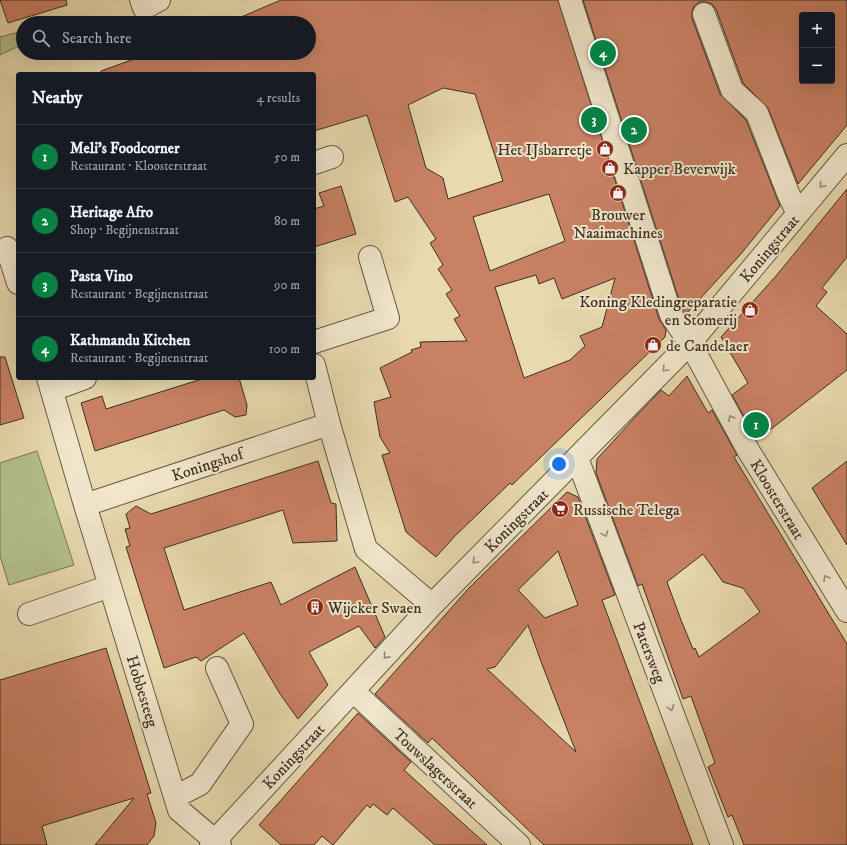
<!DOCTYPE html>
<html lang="en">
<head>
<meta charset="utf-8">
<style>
	:root { --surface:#171b24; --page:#242831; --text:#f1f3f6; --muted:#9ea1a6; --line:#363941; --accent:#0b8043 }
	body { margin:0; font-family:"IM FELL DW Pica",serif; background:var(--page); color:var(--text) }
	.controls { position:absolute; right:12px; top:12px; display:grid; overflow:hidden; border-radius:4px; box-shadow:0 4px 16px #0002 }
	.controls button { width:36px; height:36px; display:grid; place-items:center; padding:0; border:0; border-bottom:1px solid var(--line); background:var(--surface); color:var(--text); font:20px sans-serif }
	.you { position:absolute; left:559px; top:464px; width:14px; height:14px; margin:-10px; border:3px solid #fff; border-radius:50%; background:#1a73e8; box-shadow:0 0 0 6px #1a73e833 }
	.badge { display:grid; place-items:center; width:26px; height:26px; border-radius:50%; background:var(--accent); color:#fff; font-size:13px; font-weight:700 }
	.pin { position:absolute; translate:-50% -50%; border:2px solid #fff; box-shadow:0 1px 4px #0006 }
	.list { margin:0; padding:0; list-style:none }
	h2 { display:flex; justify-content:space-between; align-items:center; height:52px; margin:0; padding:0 16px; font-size:17px }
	h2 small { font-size:13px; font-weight:400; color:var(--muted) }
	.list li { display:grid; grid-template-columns:26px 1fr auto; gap:12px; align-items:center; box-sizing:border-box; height:64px; padding:0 16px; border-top:1px solid var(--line) }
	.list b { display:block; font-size:15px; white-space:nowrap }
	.list p { margin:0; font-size:13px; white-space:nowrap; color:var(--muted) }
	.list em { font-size:13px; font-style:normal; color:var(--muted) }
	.icon { flex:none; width:22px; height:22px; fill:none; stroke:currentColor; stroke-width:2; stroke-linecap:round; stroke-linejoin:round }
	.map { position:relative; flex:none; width:847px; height:845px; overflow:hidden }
	.search { position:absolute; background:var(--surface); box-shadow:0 4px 16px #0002; left:16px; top:16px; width:300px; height:44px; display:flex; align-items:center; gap:10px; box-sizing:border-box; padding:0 14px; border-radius:22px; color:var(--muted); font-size:15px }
	.panel { position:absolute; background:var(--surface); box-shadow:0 4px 16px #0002; left:16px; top:72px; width:300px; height:308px; border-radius:4px }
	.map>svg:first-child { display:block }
	.green { fill:#b3c08d; stroke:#767858 }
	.building { fill:#c98164; stroke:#3a3024; fill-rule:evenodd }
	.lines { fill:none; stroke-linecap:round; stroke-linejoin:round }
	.minor-casing { stroke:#665a47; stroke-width:24 }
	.minor { stroke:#f0e6cb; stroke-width:22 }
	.oneway { stroke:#958b78 }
	.labels { text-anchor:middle; stroke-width:4; stroke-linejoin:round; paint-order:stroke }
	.poi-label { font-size:16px; fill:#3a3024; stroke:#f0e6cb; text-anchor:start }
	.street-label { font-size:16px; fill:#3a3024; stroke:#f0e6cb }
</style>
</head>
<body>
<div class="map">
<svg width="847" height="845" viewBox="0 0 847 845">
	<rect width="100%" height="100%" fill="#e8d9af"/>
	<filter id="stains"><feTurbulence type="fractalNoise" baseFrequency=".005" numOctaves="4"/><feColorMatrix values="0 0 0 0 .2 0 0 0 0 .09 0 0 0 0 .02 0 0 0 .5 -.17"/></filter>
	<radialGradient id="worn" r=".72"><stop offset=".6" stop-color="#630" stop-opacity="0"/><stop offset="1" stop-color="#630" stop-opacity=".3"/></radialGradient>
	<!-- green -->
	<path class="green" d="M23 31V44L0 55V37Z
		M37 451 74 565 9 585 0 556V463Z"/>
	<!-- building -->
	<path class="building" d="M0 0H66L67 5 8 23Z
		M281 0H558L659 319 666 330 665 337 512 485 510 483 455 536 436 557 406 532 382 455 390 453 380 437 374 402 391 397 380 368 412 352 411 350 421 347 420 342 467 341 454 319 460 316 446 294 452 290 438 269 443 265 430 243 436 239 408 197 395 202 367 115 314 131V74H101V71L151 53H309V23H227ZM443 88 475 94 503 181 448 199 443 178 426 168 408 105ZM549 194 565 241 490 271 473 217ZM536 275 539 284 554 278 562 299 615 278 602 327 580 336 585 346 570 360 524 378 495 287Z
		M583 0H847V125L798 184 768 108 743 83 716 9 712 4 706 2H699L694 6 692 12V18L720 94 746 120 780 206 740 255 687 313 682 309ZM802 15H832V81H802Z
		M341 186 356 234 314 247V209L324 206 319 193Z
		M847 189V257L822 288 827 292 816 306 847 334V370L757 440 732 395 748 383 721 337 776 276Z
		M0 357H5L24 418 0 425Z
		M687 376 708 413 712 410 737 455 734 457 847 644V845H744L732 815 728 817 708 767 715 763 691 696 683 699 642 584 638 586 596 473 597 459 637 415 661 390 669 396ZM703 554 723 582 743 588 760 612 699 657 695 648 693 649 681 620 667 582Z
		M205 378H239L247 405 246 415 235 417 224 410 95 451 81 403 102 396 106 409Z
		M318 461 331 503 336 504 337 541 293 543 283 510 164 548 184 610 271 582 281 605 355 567 385 637 375 648 359 626 309 652 328 685 298 719 280 694 244 633 201 661 196 657 164 668 126 547 130 546 125 529 130 528 126 514 136 506 151 514Z
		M847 461V545L812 488Z
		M567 492 578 497 615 595 602 600 693 845H544L432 738 428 743 375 694 469 588ZM558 551 578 605 545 618 518 590ZM528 625 540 659 576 752 487 669 495 667Z
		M106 648 151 793 147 794 156 823 154 836 147 845H95L134 798 42 826 47 845H0V680Z
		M358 713 411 762 404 770 487 845H435L393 808 387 815 373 804 370 808 367 805 333 845 322 836 314 845H281L259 825Z"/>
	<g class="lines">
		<!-- minor casing -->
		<g class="minor-casing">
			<path id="minor" d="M141 0 144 8 159 0
				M570 0 671 315 690 343 748 450 847 611
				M704 14 732 90 757 113 788 193 798 214
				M314 163 332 157
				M7 248 18 283
				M314 342 388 318 370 257
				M314 365 329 424 366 549 432 605
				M48 378 85 505 179 810 220 845
				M52 390 85 378
				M577 458 722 845
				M85 505 329 424
				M29 614 110 586
				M353 691 519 845
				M175 797 200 784 242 724 217 668
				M211 845 432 605 690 343 847 155"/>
		</g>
		<!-- minor -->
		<use href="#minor" class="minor"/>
	</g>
	<!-- one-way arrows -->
	<defs><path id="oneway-chevron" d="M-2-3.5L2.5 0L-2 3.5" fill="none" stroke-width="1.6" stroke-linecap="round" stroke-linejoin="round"/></defs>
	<g class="oneway">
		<use href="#oneway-chevron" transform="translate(822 185) rotate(130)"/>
		<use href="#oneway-chevron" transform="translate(665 369) rotate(134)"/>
		<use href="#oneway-chevron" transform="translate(731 418) rotate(-119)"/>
		<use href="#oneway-chevron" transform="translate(605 534) rotate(69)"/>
		<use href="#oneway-chevron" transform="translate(475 561) rotate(135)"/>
		<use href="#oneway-chevron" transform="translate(826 578) rotate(-121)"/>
		<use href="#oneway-chevron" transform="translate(386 656) rotate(132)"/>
		<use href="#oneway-chevron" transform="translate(671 708) rotate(69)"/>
	</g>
	<!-- icons -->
	<defs>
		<g id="shop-disc" transform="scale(0.9)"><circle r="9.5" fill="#8f2418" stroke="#f0e6cb"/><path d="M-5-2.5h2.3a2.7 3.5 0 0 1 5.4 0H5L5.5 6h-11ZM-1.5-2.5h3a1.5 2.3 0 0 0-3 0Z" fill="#fff"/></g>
		<g id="supermarket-disc" transform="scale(0.9)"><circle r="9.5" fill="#8f2418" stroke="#f0e6cb"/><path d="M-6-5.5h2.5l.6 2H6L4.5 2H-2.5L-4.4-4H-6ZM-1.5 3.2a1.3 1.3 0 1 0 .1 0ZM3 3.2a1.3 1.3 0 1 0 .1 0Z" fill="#fff"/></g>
		<g id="building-disc" transform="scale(0.9)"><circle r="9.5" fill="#8f2418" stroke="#f0e6cb"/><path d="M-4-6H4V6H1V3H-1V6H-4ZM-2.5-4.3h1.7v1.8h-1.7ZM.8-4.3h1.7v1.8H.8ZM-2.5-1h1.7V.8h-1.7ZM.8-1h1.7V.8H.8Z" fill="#fff"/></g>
	</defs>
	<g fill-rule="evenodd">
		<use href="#shop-disc" x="605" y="149"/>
		<use href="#shop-disc" x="610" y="168"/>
		<use href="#shop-disc" x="618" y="193"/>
		<use href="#shop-disc" x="750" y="310"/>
		<use href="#shop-disc" x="653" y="345"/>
		<use href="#supermarket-disc" x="560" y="509"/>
		<use href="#building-disc" x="315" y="607"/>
	</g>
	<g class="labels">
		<!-- poi labels -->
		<g class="poi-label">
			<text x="592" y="155" text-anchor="end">Het IJsbarretje</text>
			<text x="623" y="174">Kapper Beverwijk</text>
			<text x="618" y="220" text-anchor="middle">Brouwer<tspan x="618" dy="18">Naaimachines</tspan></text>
			<text x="737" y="307" text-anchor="end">Koning Kledingreparatie<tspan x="737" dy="18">en Stomerij</tspan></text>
			<text x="666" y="351">de Candelaer</text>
			<text x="573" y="515">Russische Telega</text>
			<text x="328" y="613">Wijcker Swaen</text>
		</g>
		<!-- street labels -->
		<g class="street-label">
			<text transform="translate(769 248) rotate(-50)" y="6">Koningstraat</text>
			<text transform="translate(207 464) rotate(-18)" y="6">Koningshof</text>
			<text transform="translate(778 499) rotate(59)" y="6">Kloosterstraat</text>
			<text transform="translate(516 520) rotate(-45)" y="6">Koningstraat</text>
			<text transform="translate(650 652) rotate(69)" y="6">Patersweg</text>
			<text transform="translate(143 691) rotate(73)" y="6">Hobbesteeg</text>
			<text transform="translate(293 756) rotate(-47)" y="6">Koningstraat</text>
			<text transform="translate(436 768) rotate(43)" y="6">Touwslagerstraat</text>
		</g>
	</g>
	<rect width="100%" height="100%" filter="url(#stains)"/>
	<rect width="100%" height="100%" fill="url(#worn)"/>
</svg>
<div class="controls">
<button>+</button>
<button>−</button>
</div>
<div class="you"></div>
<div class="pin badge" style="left:756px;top:425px">1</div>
<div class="pin badge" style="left:634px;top:130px">2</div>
<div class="pin badge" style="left:594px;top:120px">3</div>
<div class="pin badge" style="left:603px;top:53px">4</div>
<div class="search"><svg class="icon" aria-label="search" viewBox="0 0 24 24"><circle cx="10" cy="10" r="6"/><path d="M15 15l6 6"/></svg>Search here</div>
<section class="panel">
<h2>Nearby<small>4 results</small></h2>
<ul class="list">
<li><span class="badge">1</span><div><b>Meli's Foodcorner</b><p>Restaurant · Kloosterstraat</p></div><em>50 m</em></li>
<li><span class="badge">2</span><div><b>Heritage Afro</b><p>Shop · Begijnenstraat</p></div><em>80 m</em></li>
<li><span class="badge">3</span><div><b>Pasta Vino</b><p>Restaurant · Begijnenstraat</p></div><em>90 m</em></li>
<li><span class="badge">4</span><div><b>Kathmandu Kitchen</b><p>Restaurant · Begijnenstraat</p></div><em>100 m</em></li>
</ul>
</section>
</div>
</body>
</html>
